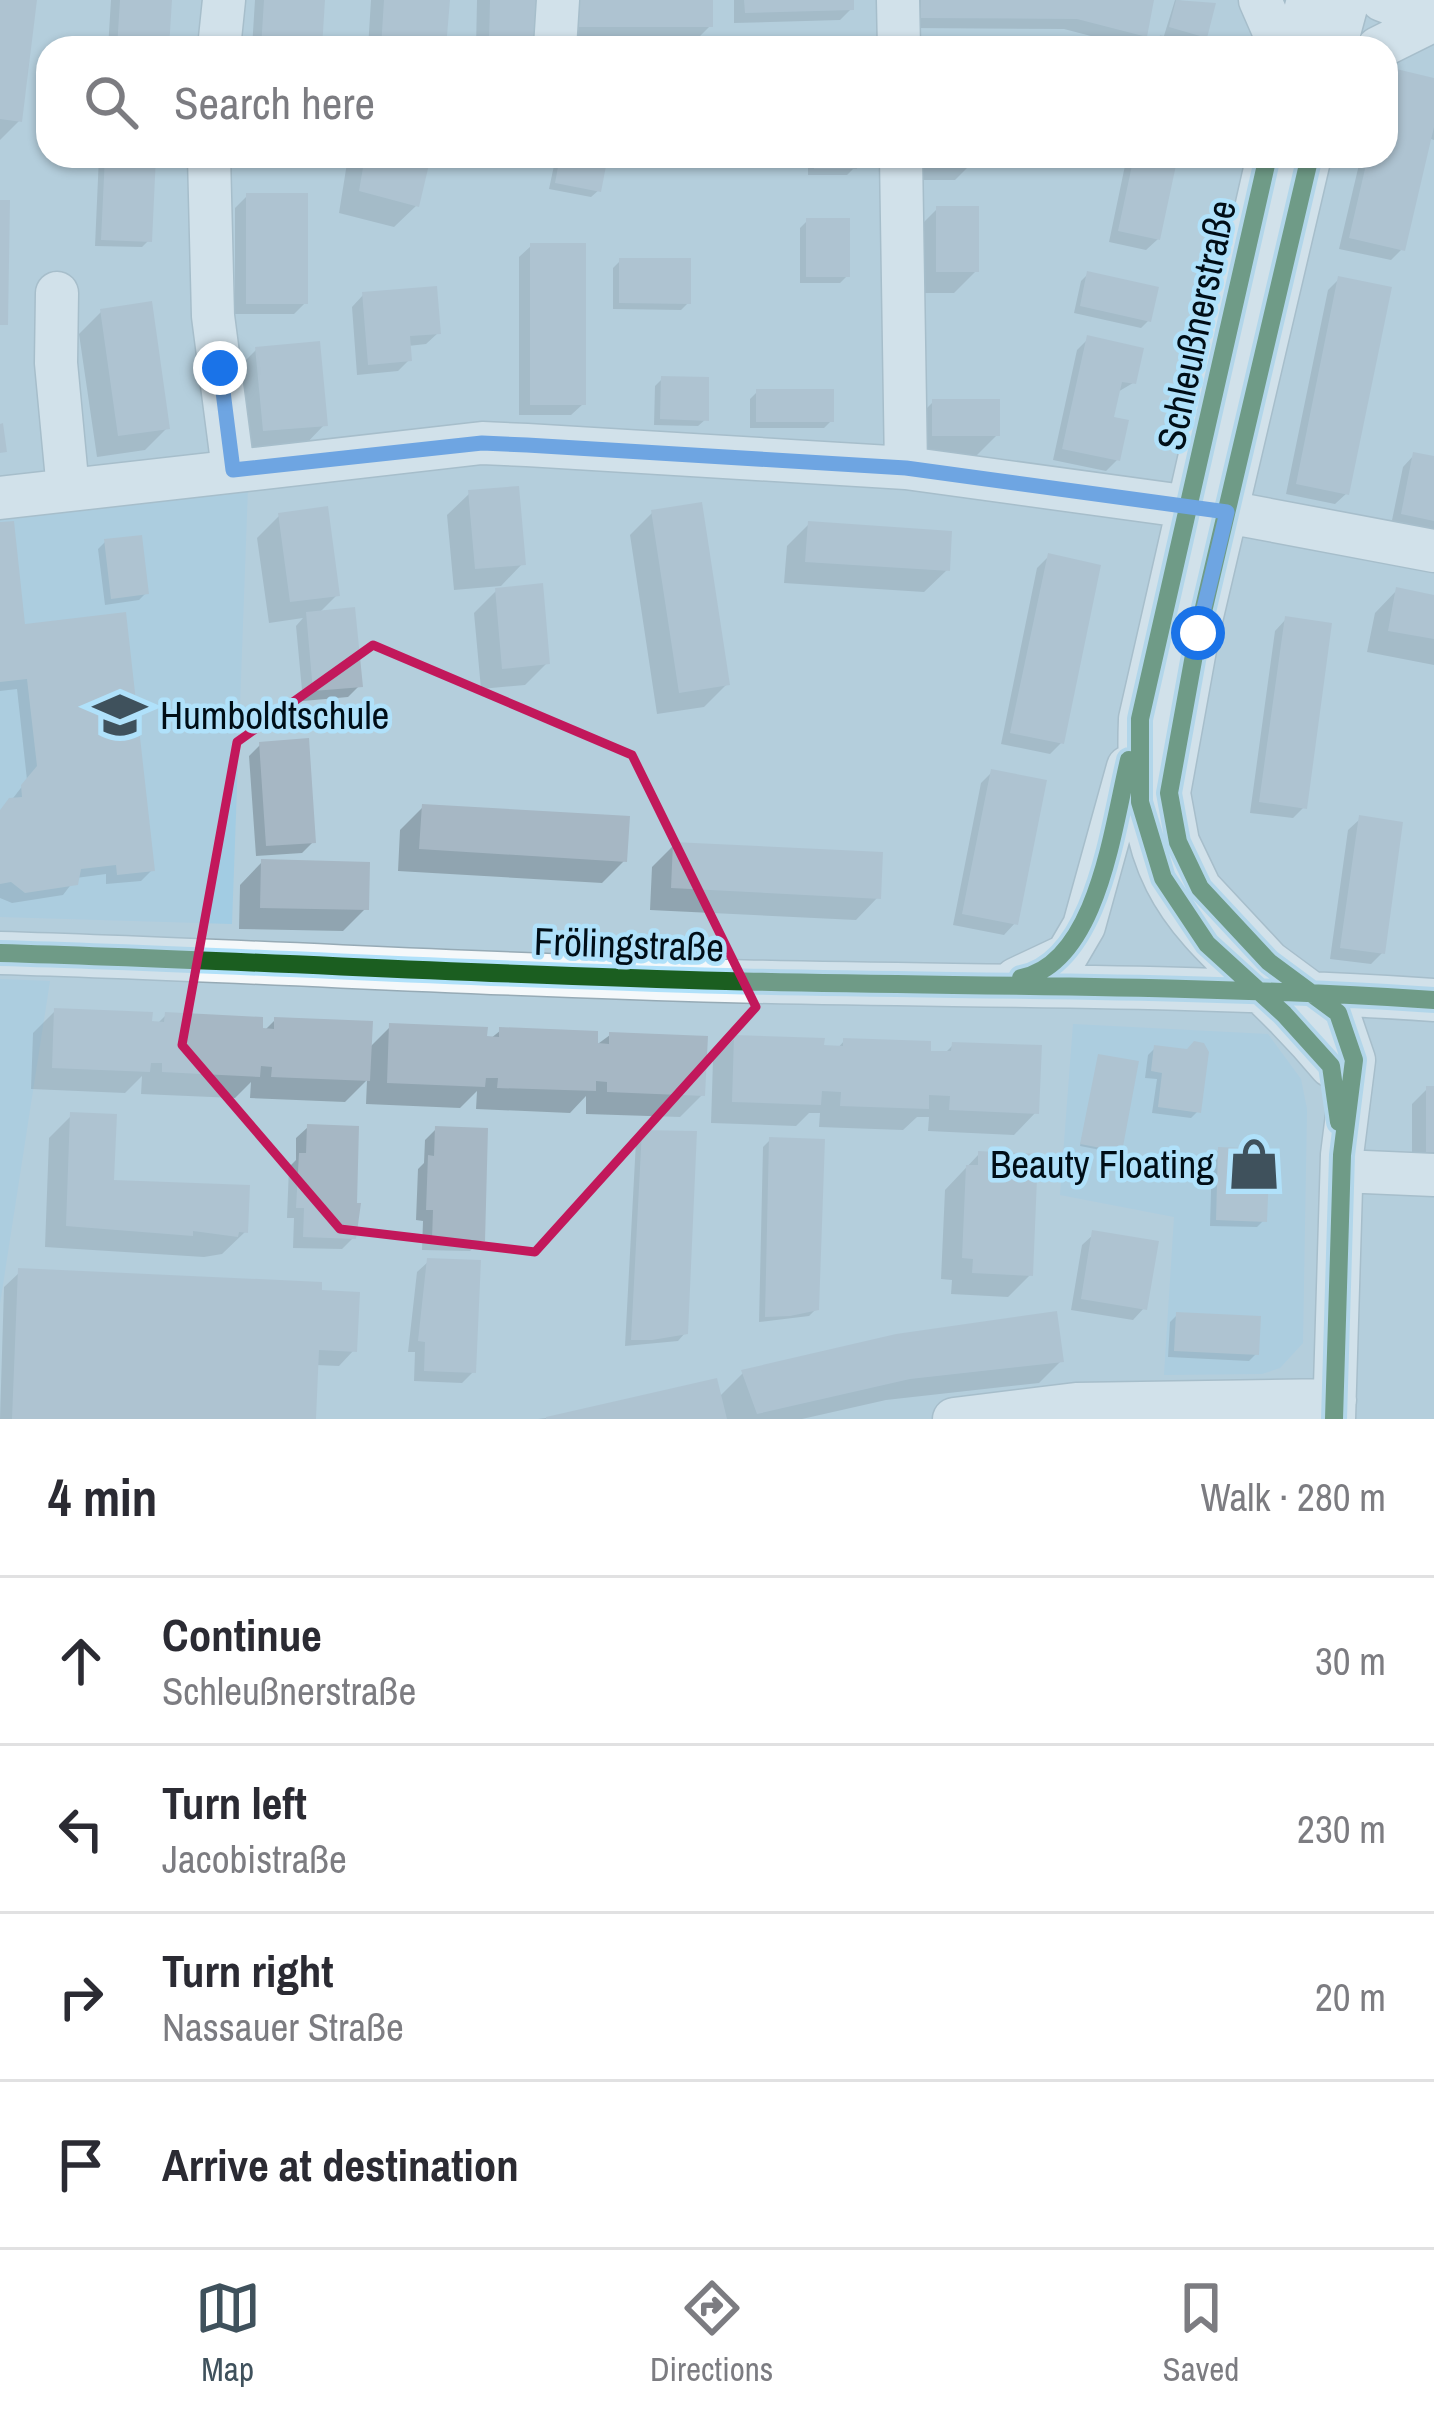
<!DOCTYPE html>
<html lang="en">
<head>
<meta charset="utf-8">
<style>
	:root { --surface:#fff; --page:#f2f2f3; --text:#2b2b33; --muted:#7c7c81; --line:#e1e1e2; --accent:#3f515c }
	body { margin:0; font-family:"Archivo Narrow",sans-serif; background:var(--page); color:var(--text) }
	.stop { position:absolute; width:36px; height:36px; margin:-27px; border:9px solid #1a73e8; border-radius:50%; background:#fff }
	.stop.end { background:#1a73e8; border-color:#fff; box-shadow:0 3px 12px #0008 }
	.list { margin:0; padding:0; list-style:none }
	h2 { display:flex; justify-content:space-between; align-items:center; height:156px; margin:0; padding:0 48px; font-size:51px }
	h2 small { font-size:39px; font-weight:400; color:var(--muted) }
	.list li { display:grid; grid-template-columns:78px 1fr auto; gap:36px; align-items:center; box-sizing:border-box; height:168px; padding:0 48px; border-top:3px solid var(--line) }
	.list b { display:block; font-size:45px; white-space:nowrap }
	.list p { margin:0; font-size:39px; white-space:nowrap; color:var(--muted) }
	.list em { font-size:39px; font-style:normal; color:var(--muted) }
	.icon { flex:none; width:66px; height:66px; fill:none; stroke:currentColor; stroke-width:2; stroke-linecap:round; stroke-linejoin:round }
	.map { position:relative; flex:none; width:1434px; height:1419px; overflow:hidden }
	.search { position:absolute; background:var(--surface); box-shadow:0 3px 9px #0004; left:36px; right:36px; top:36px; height:132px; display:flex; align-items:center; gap:30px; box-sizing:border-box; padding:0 42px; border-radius:36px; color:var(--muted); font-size:45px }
	.sheet { height:828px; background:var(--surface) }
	nav { display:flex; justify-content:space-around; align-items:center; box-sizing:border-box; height:168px; border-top:3px solid var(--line); background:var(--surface); font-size:33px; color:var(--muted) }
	nav a { display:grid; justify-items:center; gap:6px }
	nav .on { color:var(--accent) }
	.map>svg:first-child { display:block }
	.built { fill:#a2cce3 }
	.shadow { fill:#0003 }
	.building { fill:#a6b7c4 }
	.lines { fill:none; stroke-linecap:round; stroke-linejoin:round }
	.minor-casing { stroke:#96aab5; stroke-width:45 }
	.minor { stroke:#f4f8fa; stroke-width:42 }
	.cycleway-casing { stroke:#b0e1fa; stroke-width:26 }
	.cycleway { stroke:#1b5e20; stroke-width:18 }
	.route { stroke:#1a73e8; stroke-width:15 }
	.marked { fill:none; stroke:#c2185b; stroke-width:9; stroke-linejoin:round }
	.labels { text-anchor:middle; stroke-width:9; stroke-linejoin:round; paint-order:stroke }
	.street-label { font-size:39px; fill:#000e17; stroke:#b0e1fa }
	.poi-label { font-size:39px; fill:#000e17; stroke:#b0e1fa; text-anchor:start }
</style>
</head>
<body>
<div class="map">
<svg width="1434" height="1419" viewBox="0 0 1434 1419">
	<rect width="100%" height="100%" fill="#b4cedc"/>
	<!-- built -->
	<path class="built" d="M248 487 232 924 0 917V513Z
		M0 979 50 981 0 1304Z
		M1073 1024 1268 1034 1301 1079 1307 1109 1303 1343 1280 1368 1262 1374 1164 1375 1174 1217 1060 1195Z"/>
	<!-- shadow -->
	<path class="shadow" d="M0 0H14L19 121 0 140Z
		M111 0H169L166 48H108Z
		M255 0H322L319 48H252Z
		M371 0H447L443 48H368Z
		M477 0H536L535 39 527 48H476Z
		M559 0H710V26L699 37H559Z
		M734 0H851V9L840 20 734 23Z
		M911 0H1151L1144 36 1133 47 1064 29 911 28Z
		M1175 0 1212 5 1205 37 1198 48H1151L1163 39Z
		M1389 70 1434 81V140L1428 138 1402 249 1391 260 1339 249 1361 156H1386Z
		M99 156H153L149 240 142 247 95 246Z
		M354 156H428L417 205 394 227 339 213 347 163Z
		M556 156H605L599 190 591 197 549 189Z
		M808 156H854V168L847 175H808Z
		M915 156H977V158L955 180H915Z
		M1127 156H1175L1158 239 1146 250 1109 242Z
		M247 196 305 303 294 314H235V208Z
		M937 209 976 271 954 293H914V232Z
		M807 221 847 276 840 283H800V228Z
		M531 246 583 404 571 415H519V257Z
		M620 261 688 303 681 310 613 309V268Z
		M1088 274 1148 321 1141 328 1074 313 1081 281Z
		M1339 279 1347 493 1335 504 1286 494 1328 290Z
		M363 295 438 333 426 344 408 346 409 360 398 371 357 375 352 307Z
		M101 312 167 428 145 450 97 457 79 334Z
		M1088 339 1133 383 1116 393 1110 419 1117 460 1106 471 1053 460 1077 350Z
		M256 350 325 424 303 447 241 452 234 372Z
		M662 379 706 419 698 426 654 425 655 386Z
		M757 392 831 421 824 428H750V399Z
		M933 402 997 435 974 458H911V424Z
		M1414 455 1434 459V533L1391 525 1403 467Z
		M470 493 523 563 501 586 454 590 447 515Z
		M652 513 727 684 704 707 657 714 630 535Z
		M279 516 337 595 318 614 359 686 348 697 303 701 296 626 303 618 269 623 257 538Z
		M809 524 947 570 924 592 784 583 787 546Z
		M0 525 22 627 152 870 141 881 106 884V874L76 878 63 895 12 903 0 898V815L27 780 17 689 0 691Z
		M105 542 146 593 139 600 105 605 98 549Z
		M1049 556 1061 743 1050 754 1001 744 1037 568Z
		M1397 590 1434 598V665L1367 652 1375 613Z
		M496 591 547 663 525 685 481 689 474 613Z
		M1286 619 1304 807 1293 818 1250 813 1275 631Z
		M261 744 313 842 302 853 256 856 249 756Z
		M992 772 1015 923 1004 935 953 925 981 783Z
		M423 807 624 861 602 883 398 871 400 830Z
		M1360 819 1382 953 1371 964 1330 959 1348 830Z
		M674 845 878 897 856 920 650 910 652 867Z
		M262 862 366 908 343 931 239 929 240 885Z
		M55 1011 157 1024 166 1015 259 1036 275 1020 369 1048 391 1026 484 1044 501 1030 595 1046 610 1035 702 1095 680 1117 586 1114V1096L570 1113 476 1109 477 1091 460 1108 366 1104 367 1080 345 1102 250 1098 251 1082 235 1098 141 1094 142 1076 125 1093 31 1089 33 1033Z
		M735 1038 837 1049 844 1041 928 1054H944L953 1045 1036 1112 1014 1135 928 1131 929 1117H917L903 1130 819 1127 820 1113H809L796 1126 711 1123 713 1060Z
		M1155 1048 1198 1111 1191 1118 1152 1113 1157 1079 1145 1078 1148 1055Z
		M1099 1057 1119 1150 1116 1153 1080 1146Z
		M1427 1089H1434V1166H1412V1104Z
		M72 1115 111 1183 245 1232 222 1254 204 1257 45 1247 49 1138Z
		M308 1127 353 1238 342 1249 293 1248 294 1218H287L289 1167 296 1160V1138Z
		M436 1129 482 1240 470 1251 422 1250 423 1221 416 1220 418 1169 424 1163 425 1140Z
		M643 1133 685 1333 678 1341 625 1346 636 1141Z
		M770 1140 816 1309 809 1316 759 1322 763 1147Z
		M1219 1150 1264 1220 1257 1227 1210 1226 1212 1157Z
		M979 1154 1030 1275 1008 1297 951 1294 952 1280 941 1279 945 1190Z
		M1094 1234 1144 1308 1133 1320 1071 1310 1082 1245Z
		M429 1261 473 1372 462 1383 414 1381 415 1352H408L417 1272Z
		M20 1272 319 1293 354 1350 339 1366 316 1365 313 1419H0L4 1287Z
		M1177 1315 1257 1353 1249 1361 1168 1357 1170 1322Z
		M1061 1361 1039 1383 886 1400 802 1419H538L719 1397 743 1373Z"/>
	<!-- building -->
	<path class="building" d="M0 0H37L22 122 0 119Z
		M120 0H172L169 48H117Z
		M264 0H325L322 48H261Z
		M384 0H450L446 48H381Z
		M490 0H539L538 41 504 48V39H489Z
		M569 0H713V27H569Z
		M744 0H854V10L745 13Z
		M921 0H1154L1147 37 1077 19 921 18Z
		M1176 0 1216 3 1207 38 1169 27Z
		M1160 35 1202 44 1201 48H1157Z
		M1388 67 1434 78V127L1405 251 1349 238 1368 156H1386Z
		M105 156H156L152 242 101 240Z
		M365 156H431L419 207 359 191Z
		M560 156H608L601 192 555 183Z
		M814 156H857V169H814Z
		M1134 156H1178L1160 240 1118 231Z
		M246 193H308V304H246Z
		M0 200H10L8 325H0Z
		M936 206H979V272H936Z
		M806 218H850V277H806Z
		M530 243H586V405H530Z
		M619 258H691V304L619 303Z
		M1087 271 1159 287 1151 322 1080 306Z
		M1338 276 1392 287 1349 495 1296 484Z
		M437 286 441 334 410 336 412 361 368 365 362 292Z
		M152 301 170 429 118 436 100 309Z
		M1087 335 1144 348 1136 384 1122 382 1114 417 1129 420 1120 461 1062 449Z
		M320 341 328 426 263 431 255 347Z
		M661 376 709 377V421L660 419Z
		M756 389H834V422H756Z
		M932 399H1000V436H932Z
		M3 423 7 452 0 453V424Z
		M1413 452 1434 456V521L1401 514Z
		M519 486 526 565 475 569 468 490Z
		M702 502 730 685 679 693 651 510Z
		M328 506 340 596 290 602 278 513Z
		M14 521 25 624 126 612 155 871 117 875 116 865 81 869 78 885 25 893 11 882 0 884V810L9 798 22 797 21 785 37 766 27 679 0 682V522Z
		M808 521 952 531 950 571 805 562Z
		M142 535 149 594 111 599 104 539Z
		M1048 553 1101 565 1064 744 1010 733Z
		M543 583 550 664 502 669 495 588Z
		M1396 587 1434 595V639L1388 631Z
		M355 607 363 687 313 691 306 612Z
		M1285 616 1332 623 1307 809 1259 802Z
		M309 738 316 843 266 846 259 742Z
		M991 769 1047 780 1018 925 962 914Z
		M422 804 630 816 627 862 419 849Z
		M1359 815 1403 822 1385 954 1340 948Z
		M673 842 883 852 881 899 671 888Z
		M261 859 370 862 369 910 260 908Z
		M54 1008 153 1012 152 1021 164 1022 165 1012 263 1017V1028L274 1029V1017L373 1021 370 1081 271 1077 272 1067 261 1066 260 1077 162 1072V1063H151L150 1072 52 1068Z
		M389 1023 488 1027 487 1036 499 1037V1027L598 1031V1043L609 1044V1032L708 1036 705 1096 607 1092V1082L596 1081V1091L497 1088 498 1078H486L485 1087 387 1083Z
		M734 1035 825 1038 824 1045 843 1046V1038L931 1041V1051H951L952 1042 1042 1045 1039 1114 949 1110 950 1096 929 1095V1109L840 1106 841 1092 822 1091 821 1105 732 1102Z
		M1194 1041 1204 1043 1209 1052 1201 1113 1158 1107 1162 1073 1151 1071 1154 1045 1187 1049Z
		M1098 1054 1139 1061 1122 1152 1080 1144Z
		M1426 1086H1434V1152H1426Z
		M70 1112 117 1114 114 1180 250 1185 248 1233 239 1232 238 1237 193 1231V1236L66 1226Z
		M307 1124 359 1126 357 1203H361L356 1239 303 1237 304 1208H296L299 1153H306Z
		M435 1126 488 1128 485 1241 432 1239 433 1210H426L428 1155 434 1156Z
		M642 1130 697 1131 688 1334 652 1340H631Z
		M769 1137 825 1139 819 1310 790 1316 765 1317Z
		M1218 1147 1270 1149 1267 1222 1216 1220Z
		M978 1151 1038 1154 1033 1276 972 1273 973 1259 962 1258 966 1165H978Z
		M1092 1230 1159 1241 1147 1310 1081 1299Z
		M427 1258 481 1260 476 1373 424 1371 425 1342 418 1341Z
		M18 1268 322 1282V1290L360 1292 357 1352 319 1350 316 1419H12Z
		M1057 1311 1064 1362 910 1379 757 1414 741 1370 896 1334Z
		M1176 1312 1261 1316 1259 1355 1174 1351Z
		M717 1378 727 1419H546V1417Z"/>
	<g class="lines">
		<!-- minor casing -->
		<g class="minor-casing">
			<path id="minor" d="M898 0 899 48
				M1260 0 1281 48
				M1382 0 1434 20
				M219 48 224 0
				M555 48 558 0
				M1295 48 1308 0
				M1335 48 1348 0
				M1378 48 1434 20
				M209 156 213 316 233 469
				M901 156 906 468
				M1268 156 1140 719C1132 925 1218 930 1331 1066
				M1310 156 1198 633 1169 793 1178 842 1200 888 1269 962 1338 1013 1354 1060 1342 1155 1334 1419
				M57 293 56 363 68 490
				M0 498 482 443 527 445 906 468 1227 512 1434 551
				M0 953C242 960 484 975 726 981 962 987 1198 984 1434 1000
				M1016 979 1067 955 1084 926 1128 767
				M1342 1171 1434 1175
				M954 1419 1076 1404 1335 1400"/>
		</g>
		<!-- minor -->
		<use href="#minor" class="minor"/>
		<!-- cycleway casing -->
		<g class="cycleway-casing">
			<path id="cycleway" d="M1268 156 1140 719V802L1163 878 1207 944 1284 1014 1331 1066 1339 1122
				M1310 156 1198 633 1169 793 1178 842 1200 888 1269 962 1338 1013 1354 1060 1342 1155 1334 1419
				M0 953C242 960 484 975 726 981 962 987 1198 984 1434 1000
				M1021 978C1098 963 1113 825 1129 760"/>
		</g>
		<!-- cycleway -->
		<use href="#cycleway" class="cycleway"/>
	</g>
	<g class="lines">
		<!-- route -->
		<path class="route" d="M220 368 233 470 482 443 527 445 906 468 1227 512 1198 633"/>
	</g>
	<!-- marked area -->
	<path d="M0 0H1434V1419H0ZM373 645 632 755 756 1007 535 1252 340 1229 182 1045 237 742Z" fill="#b4cedc" fill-opacity=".55" fill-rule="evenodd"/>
	<path class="marked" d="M373 645 632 755 756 1007 535 1252 340 1229 182 1045 237 742Z"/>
	<!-- icons -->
	<defs>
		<g id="school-bare" transform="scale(4.14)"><path d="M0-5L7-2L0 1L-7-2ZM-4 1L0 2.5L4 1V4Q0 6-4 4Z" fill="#3f515c" stroke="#b0e1fa" stroke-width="2.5" paint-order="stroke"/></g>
		<g id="shop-bare" transform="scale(4.14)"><path d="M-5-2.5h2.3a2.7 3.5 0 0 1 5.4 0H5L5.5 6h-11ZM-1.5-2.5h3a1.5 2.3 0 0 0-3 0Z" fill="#3f515c" stroke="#b0e1fa" stroke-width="2.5" paint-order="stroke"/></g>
	</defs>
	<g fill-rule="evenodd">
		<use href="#school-bare" x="120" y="715"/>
		<use href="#shop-bare" x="1254" y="1164"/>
	</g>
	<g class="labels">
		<!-- street labels -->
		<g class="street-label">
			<text transform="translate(1196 325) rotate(-78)" y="14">Schleußnerstraße</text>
			<text transform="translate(629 944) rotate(2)" y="14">Frölingstraße</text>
		</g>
		<!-- poi labels -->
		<g class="poi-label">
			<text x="160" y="729">Humboldtschule</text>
			<text x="1214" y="1178" text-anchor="end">Beauty Floating</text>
		</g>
	</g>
</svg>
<div class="stop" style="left:1198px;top:633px"></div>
<div class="stop end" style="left:220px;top:368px"></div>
<div class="search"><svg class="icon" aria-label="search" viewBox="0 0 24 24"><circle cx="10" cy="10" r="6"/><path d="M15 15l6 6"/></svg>Search here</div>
</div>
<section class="sheet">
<h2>4 min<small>Walk · 280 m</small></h2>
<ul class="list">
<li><svg class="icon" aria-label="ahead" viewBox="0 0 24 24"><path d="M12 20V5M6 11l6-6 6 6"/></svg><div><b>Continue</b><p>Schleußnerstraße</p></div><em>30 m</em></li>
<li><svg class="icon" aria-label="left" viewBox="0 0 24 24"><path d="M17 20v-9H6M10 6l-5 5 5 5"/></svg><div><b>Turn left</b><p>Jacobistraße</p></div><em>230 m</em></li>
<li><svg class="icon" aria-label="right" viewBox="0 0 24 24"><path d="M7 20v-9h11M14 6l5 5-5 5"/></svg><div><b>Turn right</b><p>Nassauer Straße</p></div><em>20 m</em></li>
<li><svg class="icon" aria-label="arrive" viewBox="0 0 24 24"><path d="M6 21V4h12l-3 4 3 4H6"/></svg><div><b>Arrive at destination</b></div></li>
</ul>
</section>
<nav>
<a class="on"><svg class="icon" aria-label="map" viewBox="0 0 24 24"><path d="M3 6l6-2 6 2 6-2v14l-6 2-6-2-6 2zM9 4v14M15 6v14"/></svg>Map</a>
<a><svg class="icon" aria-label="directions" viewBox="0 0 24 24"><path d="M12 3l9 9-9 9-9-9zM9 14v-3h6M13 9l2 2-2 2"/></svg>Directions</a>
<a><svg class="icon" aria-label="saved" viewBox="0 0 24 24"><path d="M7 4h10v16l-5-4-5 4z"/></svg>Saved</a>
</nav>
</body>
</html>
